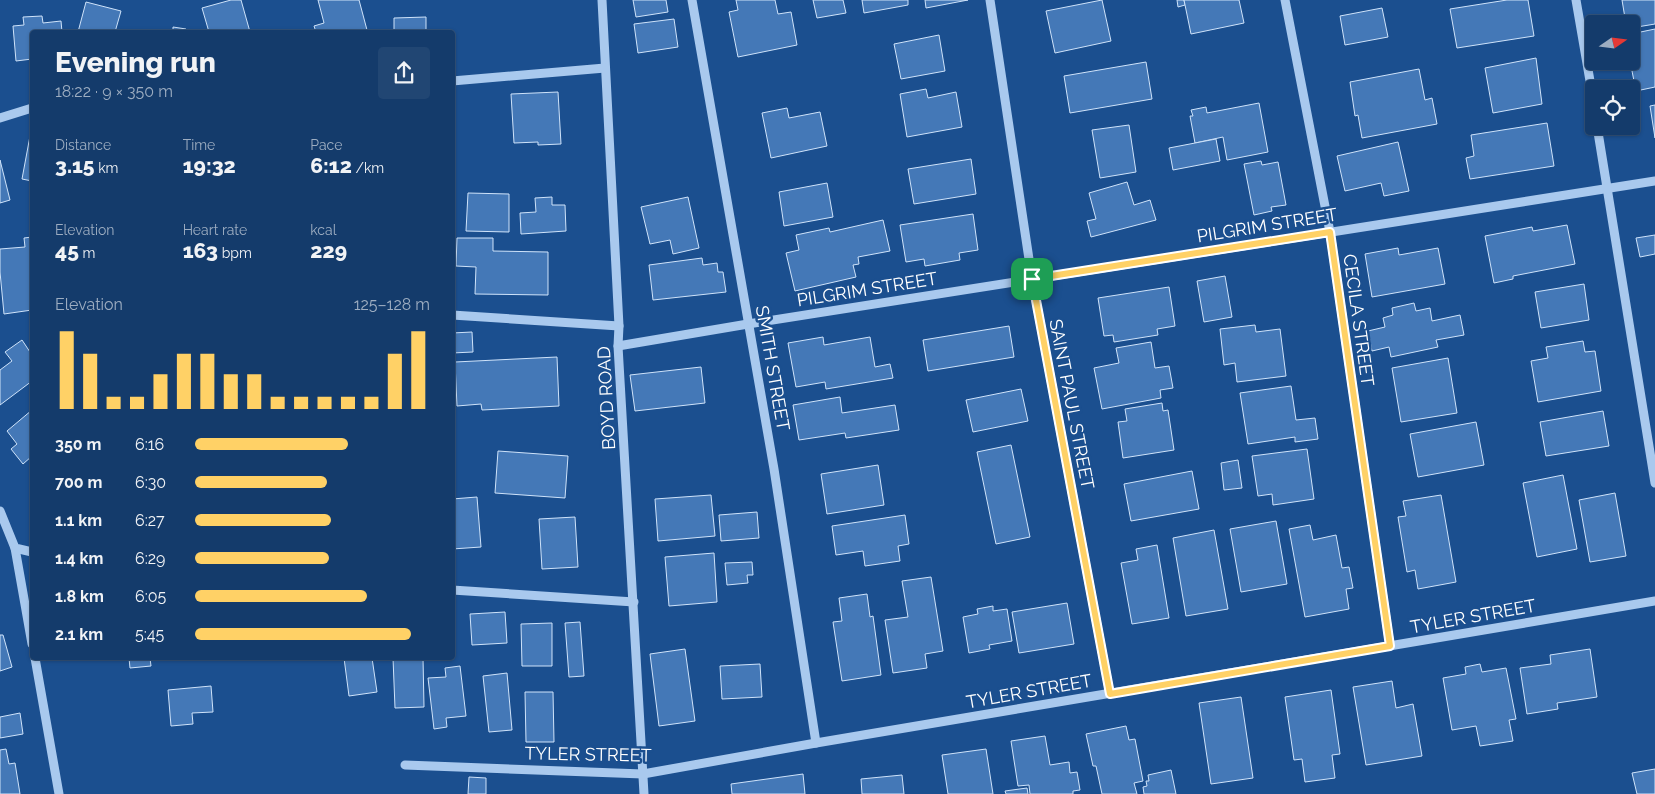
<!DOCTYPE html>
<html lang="en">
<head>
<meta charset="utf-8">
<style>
  :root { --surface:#143b6b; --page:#214673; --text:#f1f3f6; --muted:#9dadc1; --line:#33557e; --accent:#ffd166 }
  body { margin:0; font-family:Raleway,sans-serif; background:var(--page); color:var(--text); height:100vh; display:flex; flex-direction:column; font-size:19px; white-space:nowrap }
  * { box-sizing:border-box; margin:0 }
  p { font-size:16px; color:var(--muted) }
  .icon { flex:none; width:28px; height:28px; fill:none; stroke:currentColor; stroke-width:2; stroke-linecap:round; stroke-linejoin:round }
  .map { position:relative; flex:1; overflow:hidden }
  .panel { position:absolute; left:30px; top:30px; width:425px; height:630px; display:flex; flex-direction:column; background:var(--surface); border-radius:5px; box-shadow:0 1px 4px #0004,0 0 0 1px var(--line) }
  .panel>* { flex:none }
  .needle { width:32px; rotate:76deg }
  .fabs { position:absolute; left:1585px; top:15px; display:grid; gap:10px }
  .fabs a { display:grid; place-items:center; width:55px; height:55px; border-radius:5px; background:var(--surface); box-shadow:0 1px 4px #0004,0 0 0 1px var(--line); font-size:25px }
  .pin { position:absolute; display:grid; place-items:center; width:42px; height:42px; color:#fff; margin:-21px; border-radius:10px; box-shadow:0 2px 8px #0006 }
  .round { display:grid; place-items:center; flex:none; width:52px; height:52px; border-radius:5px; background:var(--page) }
  .head { display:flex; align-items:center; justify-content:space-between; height:85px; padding:0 25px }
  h1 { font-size:28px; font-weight:800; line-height:38px }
  .metrics { display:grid; grid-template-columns:repeat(3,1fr); gap:8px; height:85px; padding:5px 25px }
  .metrics div { display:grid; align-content:center }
  .metrics b { font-size:21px; font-weight:800 }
  .metrics small { font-size:14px; font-weight:400 }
  .metrics p { font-size:14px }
  .chart { height:140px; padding:10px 25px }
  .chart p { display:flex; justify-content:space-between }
  .chart svg { width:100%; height:90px; margin-top:5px; stroke:var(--accent); stroke-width:6 }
  ul { padding:0 25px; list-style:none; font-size:16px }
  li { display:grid; grid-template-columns:80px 60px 1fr; align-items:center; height:38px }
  li i { height:12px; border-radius:6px; background:var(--accent) }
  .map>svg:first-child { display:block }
</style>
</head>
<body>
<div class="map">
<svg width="1655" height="794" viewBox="0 0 1655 794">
  <rect width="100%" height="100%" fill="#1b4f8f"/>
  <g fill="#4478b7" stroke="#cfe3fa">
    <polygon points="231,0 241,0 250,32 209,32 202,8"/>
    <polygon points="318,0 359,0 367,30 361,32 316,32 314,26 324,23"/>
    <polygon points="633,0 666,0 668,12 636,17"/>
    <polygon points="736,0 775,0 778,14 791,12 797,45 738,57 729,12 738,10"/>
    <polygon points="813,0 843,0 846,13 817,18"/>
    <polygon points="862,0 908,0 908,5 864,13"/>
    <polygon points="925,0 968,0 926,8"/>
    <polygon points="1102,0 1111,41 1055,53 1046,11"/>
    <polygon points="1177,0 1184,0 1185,5 1178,7"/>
    <polygon points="1184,0 1239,0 1244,23 1191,34"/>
    <polygon points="1507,0 1528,0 1534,36 1457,48 1450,9"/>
    <polygon points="1622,0 1655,0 1655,24 1631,28 1631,24 1626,24"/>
    <polygon points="86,2 121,11 115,32 78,32"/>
    <polygon points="1382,8 1388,37 1345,45 1340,16"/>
    <polygon points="42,16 43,23 61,21 62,32 32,32 32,59 16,61 13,26 24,25 23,17"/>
    <polygon points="426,17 426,32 384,32 394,32 394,18"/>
    <polygon points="674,19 678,47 638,53 634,24"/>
    <polygon points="173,27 186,29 185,32 173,32"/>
    <polygon points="1655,29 1655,87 1636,91 1630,61 1631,34"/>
    <polygon points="939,35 945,71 901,79 894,44"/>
    <polygon points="1536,58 1542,104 1493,113 1485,68"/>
    <polygon points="1146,62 1152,99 1070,113 1064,76"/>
    <polygon points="1419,69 1425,100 1432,98 1437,124 1362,138 1358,115 1355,116 1350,82"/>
    <polygon points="926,89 928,98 956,92 962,127 907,137 900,94"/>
    <polygon points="558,92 561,144 538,145 538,142 514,143 511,94"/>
    <polygon points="1259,103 1268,152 1227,160 1223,137 1195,143 1190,116 1193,116 1191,110 1206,107 1207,113"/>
    <polygon points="1655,105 1655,138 1650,106"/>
    <polygon points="787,108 789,118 820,112 827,146 771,158 762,113"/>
    <polygon points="1547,123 1554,166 1470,179 1466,158 1474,156 1471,135"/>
    <polygon points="1129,125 1136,172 1100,178 1092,130"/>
    <polygon points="30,136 32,137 32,181 22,179"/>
    <polygon points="1216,139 1220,161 1173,170 1169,148"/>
    <polygon points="1398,142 1409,191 1384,196 1381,183 1345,191 1337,156"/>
    <polygon points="971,159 976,194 914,204 908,169"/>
    <polygon points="0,160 10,200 0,203"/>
    <polygon points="1261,161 1262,165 1278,162 1286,205 1271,207 1272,211 1254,215 1244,164"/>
    <polygon points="1127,182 1134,205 1150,200 1156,220 1091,237 1087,221 1096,219 1089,193"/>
    <polygon points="827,183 833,217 784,226 779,192"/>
    <polygon points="468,193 509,194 509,232 466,231"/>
    <polygon points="552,197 552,205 565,205 566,231 521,234 520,213 536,212 535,198"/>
    <polygon points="688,197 699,248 673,254 670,240 650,244 641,207"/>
    <polygon points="973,214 978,250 959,253 960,260 925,266 924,259 906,262 900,225"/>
    <polygon points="883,220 890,251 858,257 859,264 853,265 856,277 795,291 786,253 799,250 796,235 829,228 830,232"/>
    <polygon points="1567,225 1575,264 1513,276 1513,279 1494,283 1485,236 1532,227 1533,231"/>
    <polygon points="1655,235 1655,254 1640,257 1636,238"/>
    <polygon points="32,237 32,310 4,314 0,272 0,249 25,247 24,238"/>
    <polygon points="457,238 493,238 493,251 548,252 548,295 475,294 476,267 456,266"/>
    <polygon points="1398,248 1399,255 1438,248 1445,284 1372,297 1365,254"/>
    <polygon points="702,258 703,265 717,263 718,272 723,272 726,292 653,300 649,265"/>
    <polygon points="1225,276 1232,317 1204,322 1197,281"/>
    <polygon points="1584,284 1589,320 1541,328 1535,292"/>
    <polygon points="1169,287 1175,326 1157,329 1158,335 1114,342 1113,335 1104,336 1098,298"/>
    <polygon points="1414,303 1416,311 1430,308 1432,321 1460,315 1464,335 1436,340 1438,347 1391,357 1389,347 1372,351 1368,331 1385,327 1383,318 1393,315 1392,308"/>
    <polygon points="1255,325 1256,332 1280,329 1286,376 1237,382 1235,363 1224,365 1220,329"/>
    <polygon points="1009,326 1014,357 928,371 923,340"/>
    <polygon points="472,332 473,352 452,353 452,333"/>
    <polygon points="823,337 824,345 870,337 875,367 890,364 893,378 826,389 825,382 796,387 788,343"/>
    <polygon points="22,340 32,355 32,381 0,405 0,370 12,361 5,352"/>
    <polygon points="1583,341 1585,352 1595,351 1601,391 1538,402 1531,361 1548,358 1546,347"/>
    <polygon points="1151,342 1155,368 1169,366 1173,388 1160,390 1161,398 1102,409 1094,368 1119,363 1116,348"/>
    <polygon points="557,357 559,406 482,410 481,404 457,406 455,362"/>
    <polygon points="1448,358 1457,413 1401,422 1392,368"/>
    <polygon points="701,367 705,403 635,411 630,375"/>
    <polygon points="1291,386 1296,420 1315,418 1318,439 1295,442 1295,437 1248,444 1240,393"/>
    <polygon points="1021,389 1028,421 973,432 966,400"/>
    <polygon points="840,397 842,413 895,405 899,430 846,438 845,433 799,440 793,405"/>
    <polygon points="1162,403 1163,411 1168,410 1174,450 1123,458 1118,422 1127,421 1125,409"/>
    <polygon points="32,410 32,456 23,464 11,449 17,444 7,431"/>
    <polygon points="1603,411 1609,446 1546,456 1540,422"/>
    <polygon points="1476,422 1484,465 1418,477 1410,434"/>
    <polygon points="1011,445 1030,537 996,544 977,452"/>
    <polygon points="1307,449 1314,499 1273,505 1272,494 1258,496 1252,456"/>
    <polygon points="498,451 568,456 565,498 495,493"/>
    <polygon points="1238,460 1242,488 1224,490 1221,463"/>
    <polygon points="878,465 884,505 827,514 821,474"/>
    <polygon points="1192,471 1199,509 1131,521 1124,484"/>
    <polygon points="1563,475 1577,549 1537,557 1523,483"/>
    <polygon points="1615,493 1626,556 1590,562 1579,500"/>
    <polygon points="711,495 715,536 658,541 655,499"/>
    <polygon points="1441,495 1456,582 1418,589 1415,570 1407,572 1398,517 1406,516 1403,501"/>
    <polygon points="477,497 481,547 452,549 452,499"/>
    <polygon points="757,512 759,538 721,541 719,515"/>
    <polygon points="905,515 909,544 898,546 900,561 865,566 863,551 836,555 832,526"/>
    <polygon points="575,517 578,567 542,569 539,519"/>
    <polygon points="1276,521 1287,584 1241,592 1230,529"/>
    <polygon points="1310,525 1313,540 1336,535 1342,568 1349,567 1353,588 1346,589 1349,609 1305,617 1289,529"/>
    <polygon points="1214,530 1228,609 1186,616 1173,538"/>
    <polygon points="1157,545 1169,618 1132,624 1121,563 1138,560 1136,549"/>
    <polygon points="714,553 717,602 669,606 665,557"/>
    <polygon points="752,562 753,575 747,575 748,583 727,585 725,563"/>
    <polygon points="931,577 943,651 925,654 927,668 893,673 885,620 908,617 902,581"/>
    <polygon points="867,594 870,617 873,616 881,675 842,681 833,622 842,621 839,598"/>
    <polygon points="1067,603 1074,644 1019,653 1012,612"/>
    <polygon points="993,606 993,611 1007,609 1012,641 989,645 990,649 969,653 963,617 978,614 977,609"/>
    <polygon points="505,612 507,643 472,645 470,614"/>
    <polygon points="580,622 584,676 569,677 565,623"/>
    <polygon points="552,623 552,666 522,666 521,624"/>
    <polygon points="0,635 3,635 12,667 0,671"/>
    <polygon points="685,649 695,721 659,726 650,654"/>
    <polygon points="1590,649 1597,697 1557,703 1558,709 1527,714 1520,668 1551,664 1550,655"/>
    <polygon points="129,658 150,658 151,666 130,668"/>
    <polygon points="344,658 372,658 377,692 349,696"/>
    <polygon points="393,658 423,658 424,707 395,708"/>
    <polygon points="760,664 762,697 722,699 720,666"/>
    <polygon points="1480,664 1482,672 1506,668 1516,719 1509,720 1513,741 1480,746 1476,726 1452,730 1443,678 1466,674 1465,667"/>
    <polygon points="460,666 466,716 446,718 447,727 434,729 428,678 446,677 445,668"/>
    <polygon points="507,673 512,730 489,732 483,676"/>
    <polygon points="1392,681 1396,708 1413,704 1422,756 1366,765 1353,687"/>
    <polygon points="211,686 213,712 192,713 193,724 171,726 168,690"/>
    <polygon points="1331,690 1340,754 1332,755 1335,778 1305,782 1302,759 1294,760 1285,697"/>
    <polygon points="525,692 553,692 554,742 526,742"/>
    <polygon points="1241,697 1253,778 1211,784 1199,703"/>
    <polygon points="20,713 23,734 0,738 0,717"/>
    <polygon points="1126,726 1129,740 1135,739 1143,781 1134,783 1137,794 1102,794 1096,766 1093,766 1086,734"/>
    <polygon points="1045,736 1050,765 1069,762 1070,773 1077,772 1080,790 1073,791 1073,794 1030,794 1029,785 1018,786 1011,741"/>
    <polygon points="6,749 9,764 15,763 20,794 0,794 0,750"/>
    <polygon points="986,749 993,794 948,794 942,755"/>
    <polygon points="1655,769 1655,794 1637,794 1632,773"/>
    <polygon points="1171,770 1176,794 1144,794 1143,787 1147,786 1146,781 1149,781 1148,775"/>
    <polygon points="803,774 805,794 732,794 731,784"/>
    <polygon points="902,775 904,794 862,794 861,779"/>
    <polygon points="469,777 486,778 486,794 468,794"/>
    <polygon points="1027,788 1028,794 1006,794 1005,791"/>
  </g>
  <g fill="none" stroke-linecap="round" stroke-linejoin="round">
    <g stroke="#a9c9ee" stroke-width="9">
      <polyline points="602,0 619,326 618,346 644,794"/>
      <polyline points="692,0 774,469 816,743"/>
      <polyline points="990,0 1032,279 1110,694"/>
      <polyline points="1285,0 1330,232 1390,646"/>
      <polyline points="1576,0 1594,104"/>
      <polyline points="452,81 605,68"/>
      <polyline points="0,118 32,108"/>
      <polyline points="1597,126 1655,483"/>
      <polyline points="452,315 619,326"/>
      <polyline points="618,346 748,324 1655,181"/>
      <polyline points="0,511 15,548 32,552"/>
      <polyline points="15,548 32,644"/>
      <polyline points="452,590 634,602"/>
      <polyline points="35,658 59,794"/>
      <polyline points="405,765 643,774 816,743 1655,601"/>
    </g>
  </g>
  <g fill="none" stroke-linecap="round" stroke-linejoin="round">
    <g stroke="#fff" stroke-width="10">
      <polygon id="route" points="1330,232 1390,646 1110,694 1032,279"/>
    </g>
    <use href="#route" stroke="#ffd166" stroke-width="6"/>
  </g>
  <g text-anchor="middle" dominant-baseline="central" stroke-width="5" stroke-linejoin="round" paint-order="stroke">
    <g font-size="18" fill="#fff" stroke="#1b4f8f">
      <text transform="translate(1267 225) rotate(-9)">PILGRIM STREET</text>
      <text transform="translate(867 289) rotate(-9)">PILGRIM STREET</text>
      <text transform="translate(1359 320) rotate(82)">CECILA STREET</text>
      <text transform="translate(773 368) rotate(80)">SMITH STREET</text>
      <text transform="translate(606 398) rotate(-93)">BOYD ROAD</text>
      <text transform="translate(1072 404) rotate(79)">SAINT PAUL STREET</text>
      <text transform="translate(1473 616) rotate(-10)">TYLER STREET</text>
      <text transform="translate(1029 691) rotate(-10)">TYLER STREET</text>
      <text transform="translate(588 754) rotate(1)">TYLER STREET</text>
    </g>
  </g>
</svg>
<div class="fabs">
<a><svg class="needle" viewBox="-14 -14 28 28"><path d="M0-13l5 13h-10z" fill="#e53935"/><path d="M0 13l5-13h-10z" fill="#9dadc1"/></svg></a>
<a><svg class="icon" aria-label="locate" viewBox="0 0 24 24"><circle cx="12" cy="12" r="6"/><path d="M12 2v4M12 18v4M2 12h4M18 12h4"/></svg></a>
</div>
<div class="pin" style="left:1032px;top:279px;background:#1e9e55"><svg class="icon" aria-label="arrive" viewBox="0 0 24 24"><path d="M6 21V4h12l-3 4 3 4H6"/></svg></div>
<section class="panel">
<div class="head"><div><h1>Evening run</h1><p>18:22 · 9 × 350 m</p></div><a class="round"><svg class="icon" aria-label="share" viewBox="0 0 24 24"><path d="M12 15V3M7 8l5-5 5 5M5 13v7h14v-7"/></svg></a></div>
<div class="metrics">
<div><p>Distance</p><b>3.15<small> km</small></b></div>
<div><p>Time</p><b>19:32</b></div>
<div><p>Pace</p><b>6:12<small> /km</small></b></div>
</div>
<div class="metrics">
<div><p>Elevation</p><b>45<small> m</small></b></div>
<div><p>Heart rate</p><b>163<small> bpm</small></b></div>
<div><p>kcal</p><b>229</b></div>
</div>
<div class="chart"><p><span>Elevation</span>125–128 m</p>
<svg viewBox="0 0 160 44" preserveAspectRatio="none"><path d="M5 44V6M15 44V17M25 44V38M35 44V38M45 44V27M55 44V17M65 44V17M75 44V27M85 44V27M95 44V38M105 44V38M115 44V38M125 44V38M135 44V38M145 44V17M155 44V6"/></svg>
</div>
<ul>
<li><b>350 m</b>6:16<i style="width:65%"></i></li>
<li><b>700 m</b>6:30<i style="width:56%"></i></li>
<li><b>1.1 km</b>6:27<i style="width:58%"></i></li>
<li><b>1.4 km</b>6:29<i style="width:57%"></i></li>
<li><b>1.8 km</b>6:05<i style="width:73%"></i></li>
<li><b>2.1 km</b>5:45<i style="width:92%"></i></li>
</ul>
</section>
</div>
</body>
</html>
